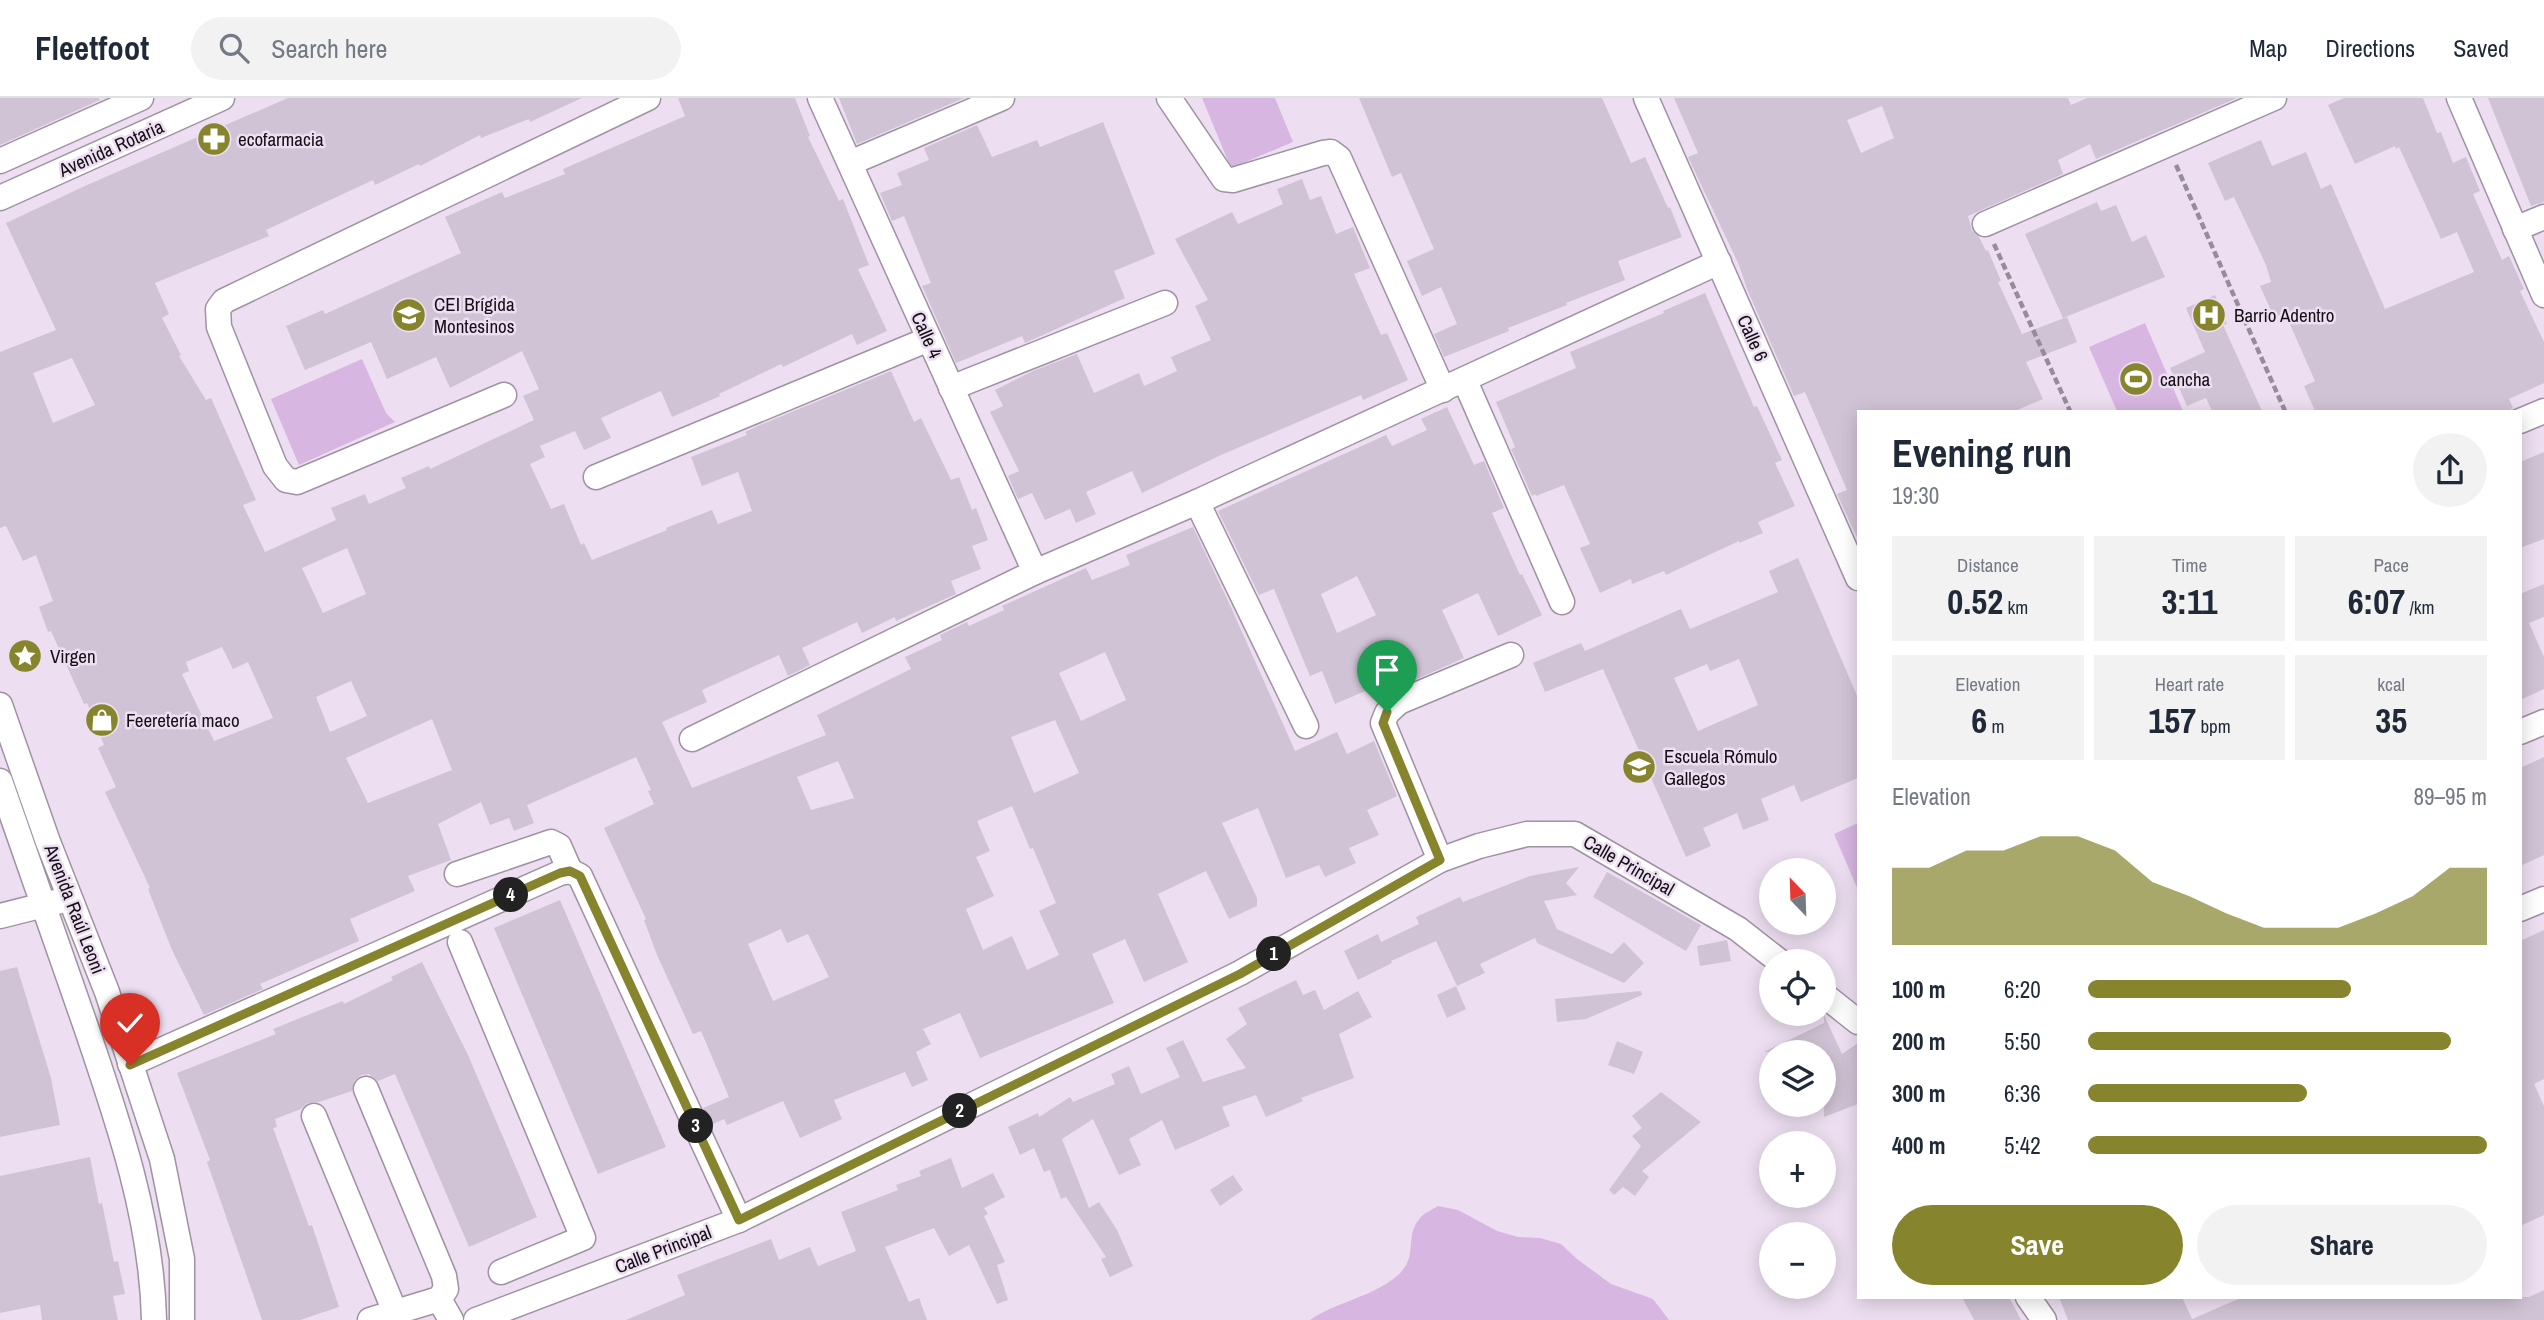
<!DOCTYPE html>
<html lang="en">
<head>
<meta charset="utf-8">
<style>
  :root { --surface:#fff; --page:#f2f2f3; --text:#1f2937; --muted:#747a83; --line:#e0e1e3; --accent:#86842d }
  body { margin:0; font-family:"Archivo Narrow",sans-serif; background:var(--page); color:var(--text); height:100vh; display:flex; flex-direction:column; font-size:26px; white-space:nowrap }
  * { box-sizing:border-box; margin:0 }
  p { font-size:23px; color:var(--muted) }
  .icon { flex:none; width:38px; height:38px; fill:none; stroke:currentColor; stroke-width:2; stroke-linecap:round; stroke-linejoin:round }
  .map { position:relative; flex:1; overflow:hidden }
  .sheet { position:absolute; left:1857px; top:312px; width:665px; height:889px; display:flex; flex-direction:column; background:var(--surface); border-radius:0px; box-shadow:0 4px 18px #0003 }
  .sheet>* { flex:none }
  .needle { width:46px; rotate:337deg }
  .buttons { position:absolute; left:1759px; top:760px; display:grid; gap:14px }
  .buttons a { display:grid; place-items:center; width:77px; height:77px; border-radius:50%; background:var(--surface); box-shadow:0 4px 18px #0003; font-size:35px }
  .pin { position:absolute; display:grid; place-items:center; width:60px; height:60px; color:#fff; margin:-72px -30px; border-radius:50% 50% 50% 0; rotate:-45deg; box-shadow:0 0 7px #0007 }
  .pin .icon { rotate:45deg }
  .km { position:absolute; width:35px; height:35px; margin:-18px; border-radius:50%; background:#222; color:#fff; font-size:19px; line-height:35px; text-align:center }
  .round { display:grid; place-items:center; flex:none; width:74px; height:74px; border-radius:37px; background:var(--page) }
  .headline { display:flex; align-items:center; justify-content:space-between; height:119px; padding:0 35px }
  h1 { font-size:38px; font-weight:700; line-height:52px }
  .stats { display:grid; grid-template-columns:repeat(3,1fr); gap:10px; height:119px; padding:7px 35px }
  .stats div { display:grid; align-content:center; border-radius:0px; background:var(--page); text-align:center }
  .stats b { font-size:35px; font-weight:700 }
  .stats small { font-size:19px; font-weight:400 }
  .stats p { font-size:19px }
  .chart { height:196px; padding:14px 35px }
  .chart p { display:flex; justify-content:space-between }
  .chart svg { width:100%; height:126px; margin-top:7px; fill:var(--accent); opacity:.7 }
  .action { display:flex; gap:14px; margin-top:auto; padding:14px 35px }
  .action a { flex:1; height:80px; border-radius:42px; background:var(--accent); color:#fff; font-size:28px; font-weight:700; line-height:80px; text-align:center }
  .action a+a { background:var(--page); color:var(--text) }
  ul { padding:0 35px; list-style:none; font-size:23px }
  li { display:grid; grid-template-columns:112px 84px 1fr; align-items:center; height:52px }
  li i { height:18px; border-radius:9px; background:var(--accent) }
  header { display:flex; align-items:center; gap:42px; box-sizing:border-box; height:98px; padding:0 35px; background:var(--surface); border-bottom:2px solid var(--line) }
  header strong { font-size:33px }
  nav { display:flex; gap:38px; margin-inline-start:auto; font-size:24px }
  .search { width:490px; height:63px; background:var(--page); display:flex; align-items:center; gap:18px; box-sizing:border-box; padding:0 24px; border-radius:38px; color:var(--muted); font-size:26px }
  .map>svg:first-child { display:block }
</style>
</head>
<body>
<header>
<strong>Fleetfoot</strong>
<div class="search"><svg class="icon" aria-label="search" viewBox="0 0 24 24"><circle cx="10" cy="10" r="6"/><path d="M15 15l6 6"/></svg>Search here</div>
<nav><a>Map</a><a>Directions</a><a>Saved</a></nav>
</header>
<div class="map">
<svg width="2544" height="1222" viewBox="0 0 2544 1222">
  <rect width="100%" height="100%" fill="#eddff1"/>
  <g fill="#d7b6e1">
    <polygon points="1202,0 1275,0 1293,44 1231,70"/>
    <polygon points="2145,225 2183,313 2117,313 2089,249"/>
    <polygon points="362,261 386,315 395,324 299,367 271,301"/>
    <polygon points="1858,725 1858,792 1834,736"/>
    <path d="M1438 1108 1458 1112 1497 1133 1518 1139 1540 1140 1561 1146 1577 1161 1611 1186 1653 1201 1669 1222H1310C1336 1204 1372 1199 1397 1178 1420 1158 1403 1140 1420 1120 1424 1115 1432 1112 1438 1108Z"/>
  </g>
  <g fill="#d0c3d5" fill-rule="evenodd">
    <polygon points="0,0 99,0 100,2 0,47"/>
    <path d="M288 0H582L530 24 529 21 481 40 480 37 420 68 419 66 375 87 373 82 266 132 269 138 155 185 169 216 162 220 181 257 179 258 206 302 211 300 256 402 243 407 265 454 336 422 331 410 365 396 369 406 406 390 401 380 429 368 430 371 534 322 523 298 539 291 522 253 450 290 436 259 387 281 371 244 305 272 286 228 323 212 325 216 461 155 445 119 502 94 505 100 565 76 563 71 685 18 678 0H795L810 38 808 39 839 103 843 101 869 167 858 171 887 233 857 247 852 236 783 269 781 266 719 296 720 298 672 319 661 293 601 320 611 340 584 352 575 333 540 348 545 359 530 366 551 411 564 406 581 447 584 445 592 462 667 432 666 430 712 412 718 426 752 413 738 374 702 388 691 359 747 337 745 334 760 327 891 273 914 324 921 320 951 382 959 379 972 412 976 410 988 442 972 448 981 471 951 483 956 496 896 523 895 519 862 535 857 524 802 550 810 567 788 578 779 557 702 592 707 604 662 624 692 690 826 637 817 617 911 571 905 559 942 542 940 537 967 524 969 528 1004 512 1002 508 1086 470 1092 482 1130 467 1126 457 1193 429 1230 507 1295 653 1337 634 1347 656 1374 643 1397 698 1367 712 1379 737 1349 750 1356 765 1325 779 1319 767 1286 780 1258 710 1222 725 1257 800V808L1229 821 1206 773 1158 796 1188 864 1144 884 1125 841 1092 856 1114 905 980 960 960 915 923 931 931 946 916 954 928 982 912 989 905 974 834 1002 842 1021 800 1040 783 1003 727 1027 724 1021 711 1027 703 1010 729 999 701 933 693 936 657 857 644 822 646 821 604 730 654 706 648 693 651 692 636 659 527 707 534 725 514 733 509 720 490 727 481 704 438 726 451 762 408 778 415 793 350 821 359 843 260 886 263 891 204 917 172 852 148 791 150 790 105 694 116 689 98 650 104 647 87 605 84 606 51 533 48 534 39 509 53 503 36 457 23 463 6 428 0 430V254L56 232 6 125 87 87ZM72 260 95 307 53 325 33 275ZM347 450 366 496 323 515 302 470ZM222 549 233 571 248 564 273 620 214 643 182 576 189 573 186 564ZM1105 554 1126 602 1081 623 1059 575ZM351 583 367 618 330 634 316 599ZM432 621 452 672 368 705 346 660ZM1055 622 1079 675 1034 695 1011 639ZM838 663 854 700 811 712 797 679ZM1012 708 1030 751 1033 750 1056 805 1039 813 1059 857 1027 872 1012 838 983 852 966 811 994 798 976 759 990 753 977 723ZM781 831 787 845 808 836 829 879 773 903 748 846Z"/>
    <polygon points="839,0 964,0 857,46"/>
    <polygon points="1359,0 1602,0 1631,65 1645,59 1668,110 1670,109 1682,139 1618,163 1625,182 1566,205 1567,207 1508,230 1509,233 1444,259 1434,236 1457,226 1441,189 1422,198 1407,163 1434,151 1401,75 1392,79"/>
    <path d="M1674 0H2068L2071 7 2087 0H2237L2096 61 2090 46 2058 62 2063 76 1968 118 1972 133 1979 139 1986 153 1988 152 2001 183 1998 184 2022 236 2067 219 2077 244 2026 264 2043 301 2015 313H1858V442L1837 396 1847 392 1805 294 1794 298 1747 191 1739 167 1688 59 1698 55ZM1882 8 1894 40 1861 55 1847 22Z"/>
    <polygon points="2344,0 2423,0 2437,35 2441,34 2453,65 2466,59 2480,93 2473,96 2502,162 2509,158 2524,191 2520,193 2544,244 2544,285 2509,301 2513,310 2509,313 2315,313 2304,288 2315,283 2285,215 2274,219 2260,188 2271,184 2266,167 2234,99 2225,103 2208,65 2261,42 2272,68 2306,54 2321,91 2331,86 2385,211 2474,174 2457,134 2441,141 2399,49 2396,51 2395,48 2355,66 2328,7"/>
    <polygon points="2488,0 2544,0 2544,104 2531,108"/>
    <polygon points="1103,24 1155,156 1114,173 1125,200 1025,245 1022,238 956,265 922,188 931,185 904,118 892,123 880,95 902,87 897,75 929,62 924,50 977,27 992,59 1037,42 1040,49"/>
    <polygon points="1302,81 1310,102 1321,98 1336,136 1353,129 1370,170 1354,176 1381,237 1387,235 1408,282 1363,302 1361,297 1221,357 1142,395 1132,373 1086,394 1096,416 1076,425 1070,411 1045,422 1032,395 1018,401 1008,378 1019,373 990,314 1003,308 995,292 1033,273 1077,256 1094,295 1139,275 1144,288 1177,273 1171,259 1211,242 1195,208 1208,202 1175,141 1232,114 1238,126 1283,106 1277,91"/>
    <polygon points="2097,104 2101,113 2116,107 2132,144 2146,137 2165,179 2063,220 2025,136"/>
    <polygon points="1705,195 1754,309 1757,308 1782,362 1775,365 1795,408 1758,424 1763,435 1739,445 1739,443 1666,477 1664,473 1632,486 1631,481 1600,495 1580,450 1590,446 1564,387 1536,398 1535,396 1532,398 1511,351 1515,349 1496,304 1576,270 1570,254 1664,215 1663,213"/>
    <polygon points="2215,197 2227,226 2223,227 2262,313 2212,313 2206,300 2187,308 2170,270 2205,254 2186,210"/>
    <path d="M1447 309 1474 367 1484 363 1504 410 1492 415 1520 477 1522 476 1542 517 1498 538 1478 495 1442 512 1464 560 1388 594 1384 585 1335 606 1322 573 1310 578 1274 491 1259 497 1218 413 1386 337 1392 348 1427 332 1421 321ZM1357 478 1376 517 1337 535 1321 496Z"/>
    <polygon points="2544,354 2544,441 2520,450 2520,364"/>
    <path d="M1798 460 1858 600V680L1801 704 1794 687 1761 701 1769 722 1743 732 1737 715 1703 730 1711 748 1686 759 1603 571 1545 594 1533 565 1581 545 1585 553 1681 511 1690 531 1778 494 1769 473ZM1739 561 1758 607 1698 633 1674 580 1707 566 1710 573Z"/>
    <polygon points="2544,486 2544,519 2529,525 2544,559 2544,591 2520,602 2520,496"/>
    <polygon points="2544,659 2544,757 2520,768 2520,670"/>
    <polygon points="1579,769 1566,785 1577,797 1544,803 1557,831 1612,856 1624,844 1644,865 1624,885 1537,845 1535,840 1480,866 1485,875 1457,888 1436,843 1391,863 1392,865 1358,882 1344,853 1378,836 1381,844 1419,826 1416,819 1460,799 1463,804 1530,778"/>
    <polygon points="1607,774 1701,827 1686,853 1593,799"/>
    <polygon points="560,802 666,1049 598,1076 494,830"/>
    <polygon points="2544,832 2544,981 2534,986 2544,1008 2544,1117 2520,1128 2520,843"/>
    <polygon points="1727,842 1731,863 1700,868 1697,848"/>
    <polygon points="422,864 468,957 537,1119 469,1149 395,976 378,983 369,976 361,977 354,983 352,993 319,1004 308,1005 301,1011 275,1021 277,1029 273,1030 309,1128 312,1127 339,1209 300,1222 262,1222 207,1064 210,1062 177,975 276,936 273,931 310,916 343,903 344,906 393,882 391,879"/>
    <polygon points="17,869 51,980 60,1027 0,1039 0,873"/>
    <polygon points="1296,882 1303,897 1315,892 1324,912 1358,893 1372,919 1339,936 1354,980 1301,1000 1303,1003 1266,1019 1256,997 1222,1009 1230,1028 1175,1052 1162,1022 1129,1041 1141,1067 1119,1077 1093,1021 1062,1041 1089,1110 1099,1104 1117,1132 1133,1168 1110,1179 1101,1161 1106,1159 1066,1099 1061,1101 1050,1072 1044,1074 1034,1050 1020,1057 1008,1029 1038,1015 1039,1019 1070,999 1073,1004 1115,986 1111,976 1129,968 1141,996 1180,979 1166,950 1183,942 1203,984 1246,970 1226,941 1247,926 1238,910"/>
    <polygon points="1456,888 1466,911 1447,920 1437,897"/>
    <polygon points="1641,893 1642,897 1586,921 1557,924 1555,901"/>
    <polygon points="1824,917 1842,956 1858,945 1858,1006 1824,1019 1824,954 1764,954 1824,925"/>
    <polygon points="1617,943 1643,954 1634,976 1608,967"/>
    <polygon points="1661,994 1701,1024 1642,1073 1649,1079 1635,1098 1623,1089 1614,1097 1609,1092 1641,1048 1632,1038 1642,1030 1632,1018"/>
    <polygon points="90,1059 99,1106 102,1105 114,1164 118,1163 125,1196 113,1198 118,1222 42,1222 40,1207 0,1215 0,1078"/>
    <polygon points="951,1060 962,1090 993,1075 1005,1099 984,1110 988,1116 984,1118 1005,1164 997,1167 1008,1202 997,1206 969,1147 949,1158 934,1130 885,1149 909,1204 919,1200 927,1222 626,1222 685,1197 677,1177 771,1141 779,1162 810,1149 818,1168 856,1153 841,1114 898,1092 896,1087 921,1078 919,1073"/>
    <polygon points="1233,1077 1243,1092 1220,1108 1210,1092"/>
    <polygon points="2544,1192 2544,1222 2068,1222 2059,1199 2182,1199 2192,1221 2243,1199 2529,1199"/>
    <polygon points="1962,1199 2009,1199 2021,1222 1974,1222"/>
  </g>
  <g fill="none" stroke-linecap="round" stroke-linejoin="round">
    <g stroke="#9f92a3" stroke-width="27">
      <g id="minor">
        <polyline points="820,0 1035,474"/>
        <polyline points="1169,0 1224,81 1233,82 1323,55 1331,54 1339,60 1443,292"/>
        <polyline points="1646,0 1858,480"/>
        <polyline points="2459,0 2544,197"/>
        <polyline points="0,63 141,0"/>
        <polyline points="850,65 1002,0"/>
        <polyline points="0,100 222,0"/>
        <polyline points="1985,126 2274,0"/>
        <polyline points="2515,131 2544,119"/>
        <polyline points="1465,283 1562,504"/>
        <polyline points="951,290 1165,205"/>
        <polyline points="504,297 297,384 286,382 275,368 219,229 218,211 224,203 648,0"/>
        <polyline points="2520,323 2544,313"/>
        <polyline points="596,379 929,241"/>
        <polyline points="1197,404 1306,628"/>
        <polyline points="0,607 48,744 107,894 162,1061 182,1161 182,1222"/>
        <polyline points="2520,634 2544,624"/>
        <polyline points="692,641 1035,474 1197,404 1719,164"/>
        <path d="M0 683C29 765 58 847 86 929 118 1023 152 1121 154 1222"/>
        <polyline points="1440,762 1383,625 1387,615 1399,604 1511,557"/>
        <polyline points="457,776 551,744 559,748 570,773"/>
        <polyline points="2520,811 2544,801"/>
        <polyline points="0,818 60,803"/>
        <polyline points="460,844 583,1140 501,1174"/>
        <polyline points="1824,897 1858,924"/>
        <polyline points="130,966 560,775 570,773 580,778 739,1122"/>
        <polyline points="366,991 444,1178 446,1191 439,1201 370,1222"/>
        <polyline points="314,1018 395,1214"/>
        <polyline points="2028,1199 2044,1222"/>
        <polyline points="439,1201 451,1222"/>
        <polyline points="476,1222 739,1122 1240,875 1440,762 1479,748 1527,736 1575,736 1738,831 1779,863"/>
      </g>
    </g>
    <g stroke="#978d9a" stroke-width="4.5" stroke-dasharray="7 3.5" stroke-linecap="butt">
      <polyline points="2176,67 2285,313"/>
      <polyline points="1994,146 2070,313"/>
    </g>
    <use href="#minor" stroke="#fff" stroke-width="24"/>
  </g>
  <g fill="none" stroke-linecap="round" stroke-linejoin="round">
    <g stroke="#fff" stroke-width="14">
      <polyline id="route" points="130,967 560,775 570,773 580,778 739,1122 1240,876 1440,762 1383,625 1387,614"/>
    </g>
    <use href="#route" stroke="#86842d" stroke-width="9"/>
  </g>
  <defs>
    <g id="pharmacy-disc" transform="scale(1.75)"><circle r="9.5" fill="#86842d" stroke="#eddff1"/><path d="M-2-6h4v4h4v4h-4v4h-4v-4h-4v-4h4Z" fill="#fff"/></g>
    <g id="school-disc" transform="scale(1.75)"><circle r="9.5" fill="#86842d" stroke="#eddff1"/><path d="M0-5L7-2L0 1L-7-2ZM-4 1L0 2.5L4 1V4Q0 6-4 4Z" fill="#fff"/></g>
    <g id="hospital-disc" transform="scale(1.75)"><circle r="9.5" fill="#86842d" stroke="#eddff1"/><path d="M-5-5h3v3.5h4V-5h3V5h-3V1.5h-4V5h-3Z" fill="#fff"/></g>
    <g id="stadium-disc" transform="scale(1.75)"><circle r="9.5" fill="#86842d" stroke="#eddff1"/><path d="M0-5a6.5 5 0 1 0 0 10a6.5 5 0 1 0 0-10ZM-3.5-1.8h7v3.6h-7Z" fill="#fff"/></g>
    <g id="sight-disc" transform="scale(1.75)"><circle r="9.5" fill="#86842d" stroke="#eddff1"/><path d="M0-6L1.8-2.2L6-1.7L2.9 1.2L3.7 5.4L0 3.3L-3.7 5.4L-2.9 1.2L-6-1.7L-1.8-2.2Z" fill="#fff"/></g>
    <g id="shop-disc" transform="scale(1.75)"><circle r="9.5" fill="#86842d" stroke="#eddff1"/><path d="M-5-2.5h2.3a2.7 3.5 0 0 1 5.4 0H5L5.5 6h-11ZM-1.5-2.5h3a1.5 2.3 0 0 0-3 0Z" fill="#fff"/></g>
  </defs>
  <g fill-rule="evenodd">
    <use href="#pharmacy-disc" x="214" y="41"/>
    <use href="#school-disc" x="409" y="217"/>
    <use href="#hospital-disc" x="2209" y="217"/>
    <use href="#stadium-disc" x="2136" y="281"/>
    <use href="#sight-disc" x="25" y="558"/>
    <use href="#shop-disc" x="102" y="622"/>
    <use href="#school-disc" x="1639" y="669"/>
  </g>
  <g text-anchor="middle" dominant-baseline="central" stroke-width="5" stroke-linejoin="round" paint-order="stroke">
    <g font-size="19" fill="#130f15" stroke="#eddff1" text-anchor="start">
      <text x="238" y="41">ecofarmacia</text>
      <text x="434" y="206">CEI Brígida<tspan x="434" dy="22">Montesinos</tspan></text>
      <text x="2234" y="217">Barrio Adentro</text>
      <text x="2160" y="281">cancha</text>
      <text x="50" y="558">Virgen</text>
      <text x="126" y="622">Feeretería maco</text>
      <text x="1664" y="658">Escuela Rómulo<tspan x="1664" dy="22">Gallegos</tspan></text>
    </g>
    <g font-size="19" fill="#130f15" stroke="#eddff1">
      <text transform="translate(111 50) rotate(-24)">Avenida Rotaria</text>
      <text transform="translate(927 237) rotate(66)">Calle 4</text>
      <text transform="translate(1753 240) rotate(66)">Calle 6</text>
      <text transform="translate(1629 767) rotate(30)">Calle Principal</text>
      <text transform="translate(75 811) rotate(69)">Avenida Raúl Leoni</text>
      <text transform="translate(663 1151) rotate(-21)">Calle Principal</text>
    </g>
  </g>
</svg>
<div class="buttons">
<a><svg class="needle" viewBox="-14 -14 28 28"><path d="M0-13l5 13h-10z" fill="#e53935"/><path d="M0 13l5-13h-10z" fill="#747a83"/></svg></a>
<a><svg class="icon" aria-label="locate" viewBox="0 0 24 24"><circle cx="12" cy="12" r="6"/><path d="M12 2v4M12 18v4M2 12h4M18 12h4"/></svg></a>
<a><svg class="icon" aria-label="layers" viewBox="0 0 24 24"><path d="M12 4l9 5-9 5-9-5zM3 14l9 5 9-5"/></svg></a>
<a>+</a>
<a>−</a>
</div>
<div class="pin" style="left:1387px;top:614px;background:#1e9e55"><svg class="icon" aria-label="arrive" viewBox="0 0 24 24"><path d="M6 21V4h12l-3 4 3 4H6"/></svg></div>
<div class="pin" style="left:130px;top:967px;background:#d93025"><svg class="icon" aria-label="check" viewBox="0 0 24 24"><path d="M5 12l5 5 9-10"/></svg></div>
<b class="km" style="left:1274px;top:856px">1</b>
<b class="km" style="left:960px;top:1013px">2</b>
<b class="km" style="left:696px;top:1028px">3</b>
<b class="km" style="left:511px;top:797px">4</b>
<section class="sheet">
<div class="headline"><div><h1>Evening run</h1><p>19:30</p></div><a class="round"><svg class="icon" aria-label="share" viewBox="0 0 24 24"><path d="M12 15V3M7 8l5-5 5 5M5 13v7h14v-7"/></svg></a></div>
<div class="stats">
<div><p>Distance</p><b>0.52<small> km</small></b></div>
<div><p>Time</p><b>3:11</b></div>
<div><p>Pace</p><b>6:07<small> /km</small></b></div>
</div>
<div class="stats">
<div><p>Elevation</p><b>6<small> m</small></b></div>
<div><p>Heart rate</p><b>157<small> bpm</small></b></div>
<div><p>kcal</p><b>35</b></div>
</div>
<div class="chart"><p><span>Elevation</span>89–95 m</p>
<svg viewBox="0 0 160 44" preserveAspectRatio="none"><path d="M0 44V17L10 17L20 11L30 11L40 6L50 6L60 11L70 22L80 27L90 33L100 38L110 38L120 38L130 33L140 27L150 17L160 17V44z"/></svg>
</div>
<ul>
<li><b>100 m</b>6:20<i style="width:66%"></i></li>
<li><b>200 m</b>5:50<i style="width:91%"></i></li>
<li><b>300 m</b>6:36<i style="width:55%"></i></li>
<li><b>400 m</b>5:42<i style="width:100%"></i></li>
</ul>
<div class="action"><a>Save</a><a>Share</a></div>
</section>
</div>
</body>
</html>
